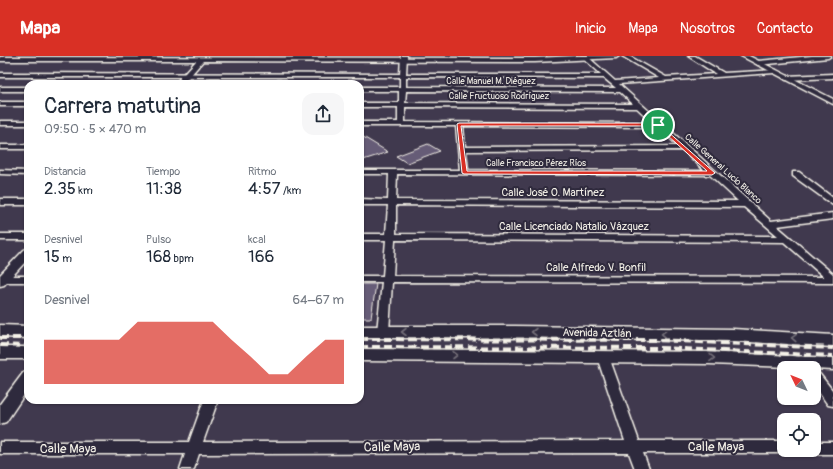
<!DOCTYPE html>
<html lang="es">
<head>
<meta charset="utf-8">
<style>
  :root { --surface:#fff; --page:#f6f6f7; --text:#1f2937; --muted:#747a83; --accent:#d93025 }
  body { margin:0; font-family:Pangolin,sans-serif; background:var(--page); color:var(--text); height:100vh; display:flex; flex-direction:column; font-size:15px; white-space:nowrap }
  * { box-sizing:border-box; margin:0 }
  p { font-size:13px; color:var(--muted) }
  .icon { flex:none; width:22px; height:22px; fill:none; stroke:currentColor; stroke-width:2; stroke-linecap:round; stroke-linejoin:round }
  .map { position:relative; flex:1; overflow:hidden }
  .sheet { position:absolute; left:24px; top:24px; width:340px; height:324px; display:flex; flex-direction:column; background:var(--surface); border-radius:12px; box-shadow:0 1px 3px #0004 }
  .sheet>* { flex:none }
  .needle { width:26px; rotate:313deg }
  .controls { position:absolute; left:777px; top:305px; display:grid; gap:8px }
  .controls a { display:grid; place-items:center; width:44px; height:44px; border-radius:8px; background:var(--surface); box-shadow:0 1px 3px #0004; font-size:20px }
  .pin { position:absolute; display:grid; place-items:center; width:34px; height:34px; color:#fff; margin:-17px; border:2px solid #fff; border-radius:50%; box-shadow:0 1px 4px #0007 }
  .round { display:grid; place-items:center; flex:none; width:42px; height:42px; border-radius:12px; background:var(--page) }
  .summary { display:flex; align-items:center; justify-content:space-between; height:68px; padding:0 20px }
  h1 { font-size:22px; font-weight:600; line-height:30px }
  .stats { display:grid; grid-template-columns:repeat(3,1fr); gap:6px; height:68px; padding:4px 20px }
  .stats div { display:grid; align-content:center }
  .stats b { font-size:17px; font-weight:600 }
  .stats small { font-size:11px; font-weight:400 }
  .stats p { font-size:11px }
  .chart { height:112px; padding:8px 20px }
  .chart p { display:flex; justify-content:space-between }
  .chart svg { width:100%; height:72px; margin-top:4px; fill:var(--accent); opacity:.7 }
  header { display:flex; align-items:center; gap:24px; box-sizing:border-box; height:56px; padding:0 20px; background:var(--accent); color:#fff }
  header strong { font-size:19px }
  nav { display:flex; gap:22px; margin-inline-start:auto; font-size:14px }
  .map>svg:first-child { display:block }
</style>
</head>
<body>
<header>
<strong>Mapa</strong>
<nav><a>Inicio</a><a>Mapa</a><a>Nosotros</a><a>Contacto</a></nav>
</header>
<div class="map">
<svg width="833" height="413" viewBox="0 0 833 413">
  <rect width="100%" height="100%" fill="#40394e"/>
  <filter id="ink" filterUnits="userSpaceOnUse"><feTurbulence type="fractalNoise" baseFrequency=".025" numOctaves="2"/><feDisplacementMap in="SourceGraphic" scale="8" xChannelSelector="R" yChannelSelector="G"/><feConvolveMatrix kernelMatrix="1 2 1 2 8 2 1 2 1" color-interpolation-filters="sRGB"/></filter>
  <g filter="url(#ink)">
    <g fill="#665b77" stroke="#f4f1e8">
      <polygon points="360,79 388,96 360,105"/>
      <polygon points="428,88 440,95 407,107 396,100"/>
      <polygon points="360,228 376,228 371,262 360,262"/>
    </g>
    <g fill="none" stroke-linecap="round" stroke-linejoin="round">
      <g stroke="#f4f1e8" stroke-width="3">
        <g id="minor">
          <path d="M401 0H407L406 18H601L581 0H587L615 25 659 22 622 0H629L666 21 716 18 688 0H695L724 17 776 14V16L774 17 619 28 771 165 833 157V163L777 170 833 218V227L392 226 389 276 387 279H379L377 276 382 226H360V220H383L386 184H360V178H386L388 149H360V143L388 144 389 118H360V114H460L456 70H360V66H398V51H360V47H399V35H360V31H400V21H0V17L400 18ZM406 21 604 22 616 32 406 31ZM406 35 620 36 633 48 405 47ZM405 51 637 52 653 67 405 66ZM463 70 658 71 678 90 465 91ZM683 94 705 115 468 114 466 95ZM397 118 710 119 738 145 396 144ZM396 149 744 151 778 180 396 178ZM395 184 784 186 824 221 393 220Z"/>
          <polygon points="812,0 831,0 828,2 758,9 755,7 758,5"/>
          <polygon points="833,18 833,22 786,24 783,22 786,20"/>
          <rect x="0" y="31" width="28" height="4"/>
          <rect x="0" y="46" width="28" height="4"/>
          <rect x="0" y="65" width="28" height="4"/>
          <rect x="0" y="89" width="28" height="4"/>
          <polygon points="0,114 28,115 28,119 0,118"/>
          <polygon points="793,116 799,116 833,142 833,149 793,120"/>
          <rect x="0" y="143" width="28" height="6"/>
          <rect x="0" y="178" width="28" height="6"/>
          <rect x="0" y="220" width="28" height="6"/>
          <polygon points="603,297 607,298 609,301 639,385 784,385 784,394 790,394 789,395 784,397 643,397 649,413 635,413 629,397 199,398 194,413 180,413 185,398 0,398 0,386 189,386 204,344 218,344 203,386 625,385 597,301 599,298"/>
          <polygon points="814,314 818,316 833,335 833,350 828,349 814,329"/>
          <polygon points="814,386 833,386 833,398 814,398 809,396 808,394 814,394"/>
        </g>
      </g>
      <g stroke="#f4f1e8" stroke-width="3">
        <g id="tertiary">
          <polygon points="577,0 619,0 616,2 535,6 203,5 183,28 175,28 196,5 0,5 0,1 535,2"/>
          <polygon points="741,0 749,0 833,43 833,48"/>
          <polygon points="28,192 28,203 4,229 0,230 0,219 24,194"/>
          <polygon points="28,315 28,333 6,366 0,368 0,348 23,317"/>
        </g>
      </g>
      <g stroke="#f4f1e8" stroke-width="3">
        <g id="secondary">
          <polygon points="0,269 28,270 28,282 0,281"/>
          <polygon points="360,270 515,270 733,273 833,279 833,291 733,285 515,282 360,282"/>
          <rect x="0" y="291" width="28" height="12"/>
          <polygon points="360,293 709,296 833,302 833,314 814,313 814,312 709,308 360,305"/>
        </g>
      </g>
      <use href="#minor" fill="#2f2a3d" fill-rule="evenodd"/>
      <use href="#tertiary" fill="#2f2a3d" fill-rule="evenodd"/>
      <use href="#secondary" fill="#2f2a3d" fill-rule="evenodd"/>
      <g stroke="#f4f1e8" stroke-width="4" stroke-dasharray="8 4" stroke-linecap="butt">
        <polyline points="0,282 28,282"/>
        <polyline points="360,283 656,284 833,292"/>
        <polyline points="0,289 28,290"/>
        <polyline points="360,291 660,292 833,300"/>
      </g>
    </g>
    <defs><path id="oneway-chevron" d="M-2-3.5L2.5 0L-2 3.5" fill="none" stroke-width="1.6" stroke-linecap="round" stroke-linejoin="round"/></defs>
    <g stroke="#747079">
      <use href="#oneway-chevron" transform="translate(404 276) rotate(180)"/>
      <use href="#oneway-chevron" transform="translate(534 276) rotate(-180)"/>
      <use href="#oneway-chevron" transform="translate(664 278) rotate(-179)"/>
      <use href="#oneway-chevron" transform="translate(794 282) rotate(-177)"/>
      <use href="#oneway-chevron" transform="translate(455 299)"/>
      <use href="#oneway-chevron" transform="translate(712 302) rotate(1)"/>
    </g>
  </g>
  <path fill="#d93025" stroke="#fff" fill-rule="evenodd" d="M459 67H658L715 117 712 119 464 118 462 117 457 68ZM461 70H657L707 115H467Z"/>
  <g text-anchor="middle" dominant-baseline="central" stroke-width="4" stroke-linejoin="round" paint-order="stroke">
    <g font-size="9" fill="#f4f1e8" stroke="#2f2a3d">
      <text x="491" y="25">Calle Manuel M. Diéguez</text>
      <text x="499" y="40">Calle Fructuoso Rodríguez</text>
      <text x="536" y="107">Calle Francisco Pérez Ríos</text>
      <text transform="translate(723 113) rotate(42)">Calle General Lucio Blanco</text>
    </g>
    <g font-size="11" fill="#f4f1e8" stroke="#2f2a3d">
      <text x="553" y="136">Calle José O. Martínez</text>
      <text x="574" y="170">Calle Licenciado Natalio Vázquez</text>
      <text x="596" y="211">Calle Alfredo V. Bonfil</text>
      <text transform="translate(597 277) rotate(1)">Avenida Aztlán</text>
    </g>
    <g font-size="13" fill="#f4f1e8" stroke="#2f2a3d">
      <text transform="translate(392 391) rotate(-1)">Calle Maya</text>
      <text x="716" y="391">Calle Maya</text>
      <text x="68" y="393">Calle Maya</text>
    </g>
  </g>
</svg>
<div class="controls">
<a><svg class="needle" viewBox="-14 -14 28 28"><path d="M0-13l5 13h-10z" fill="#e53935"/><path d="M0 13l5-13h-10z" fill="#747a83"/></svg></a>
<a><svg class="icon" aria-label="locate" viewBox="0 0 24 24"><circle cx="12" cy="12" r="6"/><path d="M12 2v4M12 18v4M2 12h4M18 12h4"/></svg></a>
</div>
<div class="pin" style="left:658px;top:69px;background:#1e9e55"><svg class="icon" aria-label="arrive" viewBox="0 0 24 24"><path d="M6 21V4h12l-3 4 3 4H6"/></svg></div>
<section class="sheet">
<div class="summary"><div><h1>Carrera matutina</h1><p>09:50 · 5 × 470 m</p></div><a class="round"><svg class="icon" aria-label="share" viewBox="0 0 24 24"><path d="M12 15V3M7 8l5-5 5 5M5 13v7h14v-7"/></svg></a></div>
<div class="stats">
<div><p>Distancia</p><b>2.35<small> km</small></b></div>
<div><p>Tiempo</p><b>11:38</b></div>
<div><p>Ritmo</p><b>4:57<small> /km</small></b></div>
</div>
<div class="stats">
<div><p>Desnivel</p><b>15<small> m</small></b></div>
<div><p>Pulso</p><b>168<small> bpm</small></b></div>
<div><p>kcal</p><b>166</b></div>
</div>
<div class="chart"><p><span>Desnivel</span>64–67 m</p>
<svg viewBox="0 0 160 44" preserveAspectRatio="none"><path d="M0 44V17L10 17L20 17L30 17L40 17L50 6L60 6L70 6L80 6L90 6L100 17L110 27L120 38L130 38L140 27L150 17L160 17V44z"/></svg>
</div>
</section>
</div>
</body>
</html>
